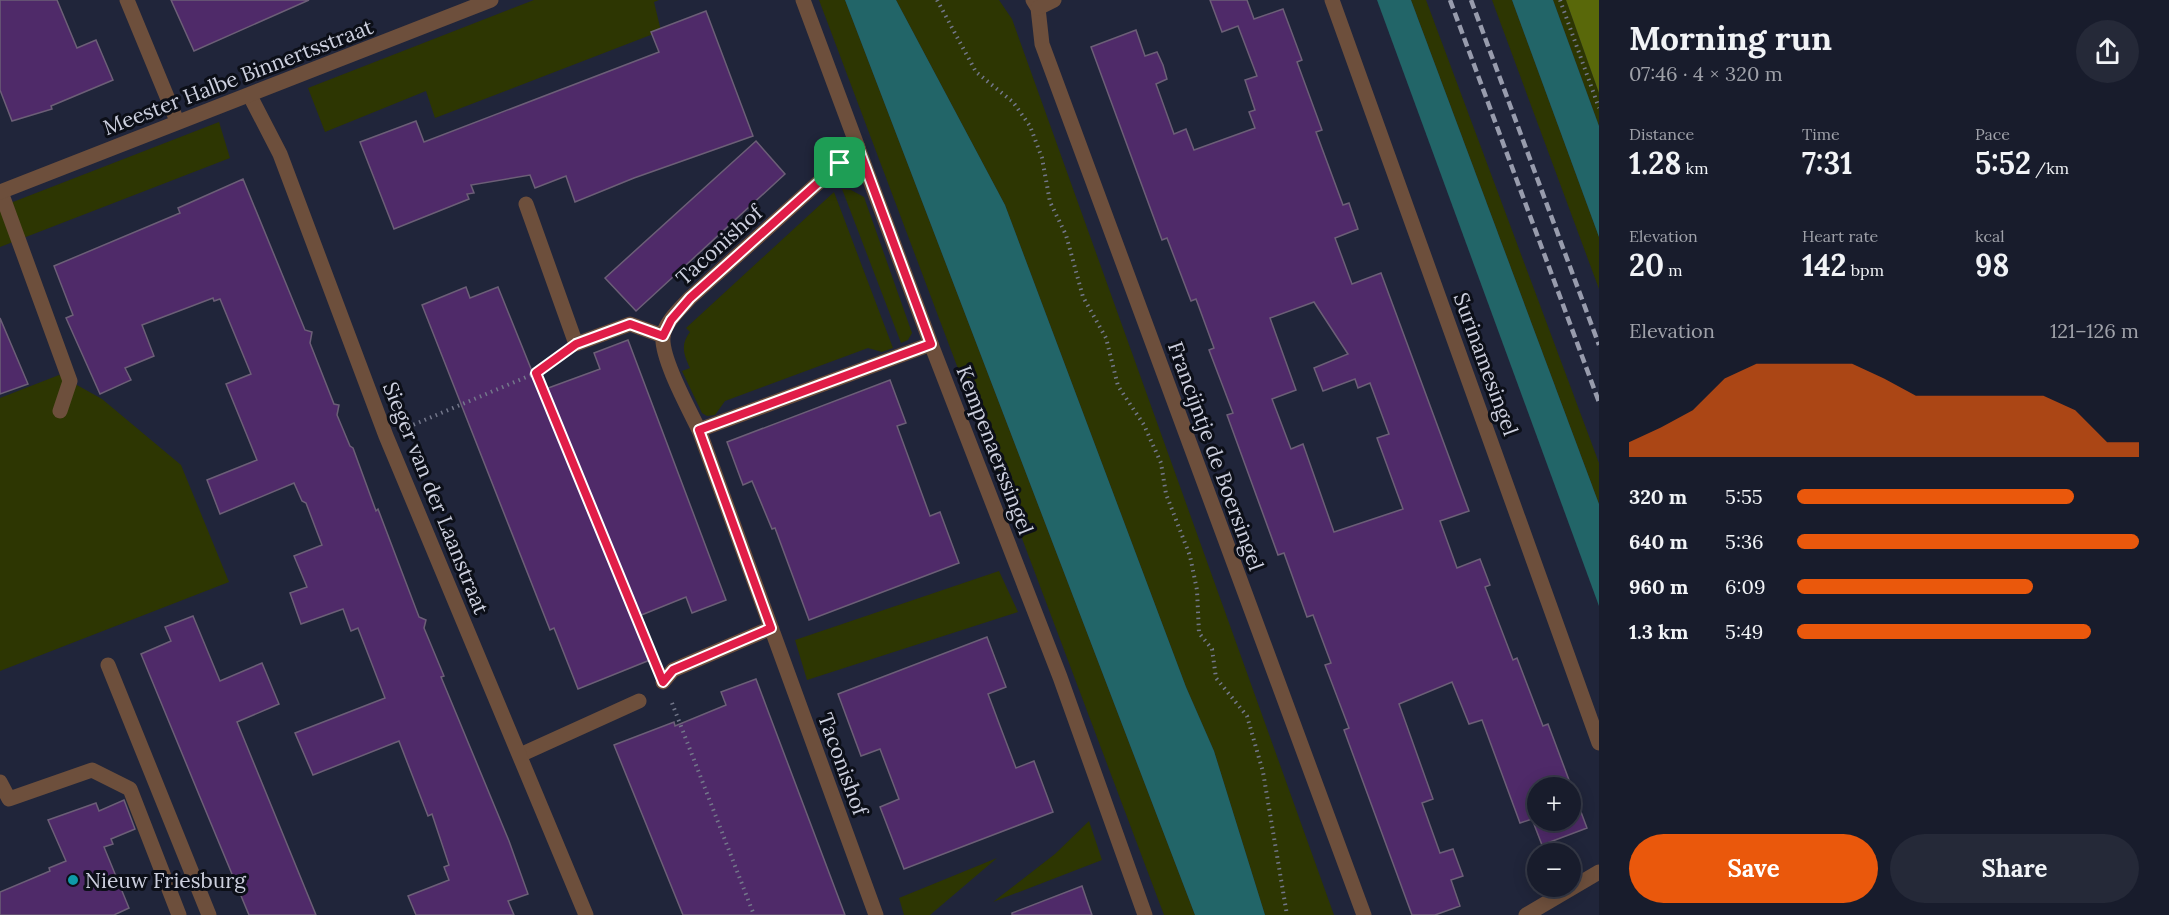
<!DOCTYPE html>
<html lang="en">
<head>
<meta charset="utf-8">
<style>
  :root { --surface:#181c2c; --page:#252938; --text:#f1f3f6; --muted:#9fa1a9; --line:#363a48; --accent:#ea580c }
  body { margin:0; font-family:Lora,serif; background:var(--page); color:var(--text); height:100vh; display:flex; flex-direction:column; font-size:22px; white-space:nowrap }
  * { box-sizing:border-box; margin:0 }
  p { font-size:20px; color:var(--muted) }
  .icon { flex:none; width:33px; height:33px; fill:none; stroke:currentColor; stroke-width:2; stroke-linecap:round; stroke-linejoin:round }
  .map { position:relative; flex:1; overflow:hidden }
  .sheet { display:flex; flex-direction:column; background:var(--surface); width:570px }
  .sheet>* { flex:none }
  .fabs { position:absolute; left:1527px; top:777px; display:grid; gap:12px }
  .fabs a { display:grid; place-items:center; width:54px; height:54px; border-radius:50%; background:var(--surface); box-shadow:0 3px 15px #0003,0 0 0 2px var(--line); font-size:30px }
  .pin { position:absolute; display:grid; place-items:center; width:51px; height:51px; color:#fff; margin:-26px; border-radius:12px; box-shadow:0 3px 9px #0006 }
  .round { display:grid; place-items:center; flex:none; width:63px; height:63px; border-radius:32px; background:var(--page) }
  .overview { display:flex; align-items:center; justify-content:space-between; height:102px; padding:0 30px }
  h1 { font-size:33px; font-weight:700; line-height:45px }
  .stats { display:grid; grid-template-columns:repeat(3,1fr); gap:9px; height:102px; padding:6px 30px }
  .stats div { display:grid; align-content:center }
  .stats b { font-size:30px; font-weight:700 }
  .stats small { font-size:16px; font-weight:400 }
  .stats p { font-size:16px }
  .chart { height:168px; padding:12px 30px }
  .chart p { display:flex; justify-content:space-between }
  .chart svg { width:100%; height:108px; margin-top:6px; fill:var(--accent); opacity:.7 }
  .button { display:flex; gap:12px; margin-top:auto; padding:12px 30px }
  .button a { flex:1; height:69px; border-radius:36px; background:var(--accent); color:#fff; font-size:24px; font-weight:700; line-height:69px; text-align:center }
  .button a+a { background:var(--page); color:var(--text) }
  ul { padding:0 30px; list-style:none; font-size:20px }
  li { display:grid; grid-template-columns:96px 72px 1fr; align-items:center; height:45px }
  li i { height:15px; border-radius:8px; background:var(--accent) }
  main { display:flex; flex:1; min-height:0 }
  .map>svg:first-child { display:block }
</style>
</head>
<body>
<main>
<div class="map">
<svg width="1599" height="915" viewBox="0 0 1599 915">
  <rect width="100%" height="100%" fill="#20253a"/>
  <g fill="#2d3602">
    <polygon points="534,0 659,0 654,2 661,31 435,118 426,91 325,132 308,88"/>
    <polygon points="819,0 845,0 1195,915 1164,915"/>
    <polygon points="896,0 999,0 1012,19 1334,915 1265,915 1214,751 1186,687 1005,205"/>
    <polygon points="1411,0 1426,0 1599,463 1599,504"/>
    <polygon points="1492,0 1512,0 1599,237 1599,289"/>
    <polygon points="1553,0 1566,0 1599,93 1599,126"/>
    <polygon points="219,122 230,158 0,247 0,207"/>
    <polygon points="842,189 851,190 864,197 912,333 908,340 901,343"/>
    <path d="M834 192 893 348 882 352 868 348 725 401 715 415 707 416 702 413 682 371 690 368C684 355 680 345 690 332L686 328Z"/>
    <polygon points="59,375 102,399 181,465 229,582 0,671 0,398"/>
    <polygon points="999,571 1018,612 807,680 795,640"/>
    <polygon points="1089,821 1102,860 993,902 1055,854"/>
    <polygon points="997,858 930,915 904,915 899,898"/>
  </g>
  <polygon fill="#59680a" points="1566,0 1599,0 1599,93"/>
  <g fill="#226568">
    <polygon points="845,0 896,0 1005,205 1186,687 1214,751 1265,915 1195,915"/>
    <polygon points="1377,0 1411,0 1599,504 1599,606"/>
    <polygon points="1512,0 1553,0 1599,126 1599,237"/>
  </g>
  <g fill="#4f2a69" stroke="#6c5f77" stroke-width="1.5" fill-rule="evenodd">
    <polygon points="0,0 57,0 77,48 96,40 113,80 51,106 52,109 12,121 0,90"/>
    <polygon points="171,0 309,0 194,51"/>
    <path d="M1210 0H1247L1254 19 1283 9 1302 60 1297 62 1322 130 1316 132 1343 205 1349 203 1358 229 1335 238 1352 284 1381 273 1469 511 1440 521 1457 568 1480 559 1490 585 1485 587 1513 660 1517 658 1543 726 1548 724 1587 828 1542 845 1532 819 1520 823 1482 720 1469 724 1452 682 1399 704 1433 799 1422 803 1440 853 1453 849 1463 876 1451 880 1460 906 1435 915H1412L1344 730 1349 728 1325 665 1331 663 1313 615 1307 617 1284 553 1278 555 1227 415 1233 413 1209 350 1214 348 1196 299 1191 301 1167 238 1162 240 1091 47 1136 30 1145 56 1157 52 1163 65 1167 79 1156 84 1174 134 1186 129 1194 150 1255 128 1249 112 1255 110 1245 80 1257 76 1238 26 1222 32ZM1314 302 1348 354 1314 368 1323 391 1355 379 1358 388 1370 383 1389 434 1377 438 1403 509 1334 532 1303 444 1291 449 1272 399 1296 390 1270 318ZM1538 788H1570V820H1538Z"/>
    <polygon points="706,11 753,136 634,178 575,202 566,176 535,188 530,175 471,185 474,193 467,194 469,199 394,229 360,142 416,121 424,142 659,52 651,32"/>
    <polygon points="756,141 785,174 636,311 605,278"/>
    <polygon points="243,179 305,330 312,332 310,343 334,404 339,405 337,415 350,446 353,448 376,511 378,509 419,617 426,620 424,628 444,676 441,677 509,841 528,894 508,901 514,915 416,915 408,896 449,880 444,867 449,865 432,814 428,816 399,741 313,775 295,733 385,698 358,628 351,631 343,609 301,624 290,593 307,587 294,556 322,545 306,503 302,501 294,483 220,514 207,480 257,460 226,384 251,374 220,299 214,301 213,298 142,325 154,356 125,368 131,380 100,394 66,318 73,315 54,266 180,213 178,208"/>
    <polygon points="466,287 470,298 498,287 540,391 600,369 594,353 628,340 726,600 692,613 686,597 634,618 650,660 578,689 554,628 550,630 422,305"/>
    <polygon points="0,318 28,384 0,394"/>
    <polygon points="890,380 906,423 897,426 930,516 940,512 959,563 809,620 775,528 772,529 752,481 743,485 727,442"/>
    <polygon points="193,616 220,681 262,663 279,704 237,722 316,915 249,915 200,797 141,654 171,641 165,627"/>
    <polygon points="987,637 1006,687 988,694 1000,726 1016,768 1034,761 1053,812 904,869 880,807 899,799 880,749 861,756 838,694"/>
    <polygon points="756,679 768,711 845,915 683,915 614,745 674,722 675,726 726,705 721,692"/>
    <polygon points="124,800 135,829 111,839 113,844 104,847 129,908 114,915 0,915 0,892 50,871 49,868 66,861 48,820 96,803 99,811"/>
    <polygon points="1082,886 1092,915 1012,915 1012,913"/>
  </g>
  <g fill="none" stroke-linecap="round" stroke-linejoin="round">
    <g stroke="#73778a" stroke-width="4" stroke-dasharray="1.5 4.5" stroke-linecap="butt">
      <polyline points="937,0 976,72 1013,102 1030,126 1042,158 1050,202 1066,235 1083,297 1106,338 1118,386 1144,425 1161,463 1166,494 1190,556 1197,590 1199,633 1212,649 1216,678 1247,716 1263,772 1287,915"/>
      <polyline points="1560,0 1599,108"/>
      <polyline points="536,373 653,657"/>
      <polyline points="408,427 536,373 558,356"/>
      <polyline points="672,703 754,915"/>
    </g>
    <g stroke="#6d4f3c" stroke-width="15">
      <polyline points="1,192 70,381 60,411"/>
      <polyline points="526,204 576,344 630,324 663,336"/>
      <polyline points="663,682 673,670 771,628"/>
      <polyline points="520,755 639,701"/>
      <polyline points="0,782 9,799 92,770 130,789 179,915"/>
    </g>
    <g stroke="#6d4f3c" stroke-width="15">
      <polyline points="127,0 177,121"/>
      <polyline points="803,0 931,344 1060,677 1145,915"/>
      <polyline points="1033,0 1038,8 1042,44 1364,915"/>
      <polyline points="1332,0 1599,743"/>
      <polyline points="1038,8 1054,0"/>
      <polyline points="250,96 280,154 386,436 586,915"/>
      <path d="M858 147 690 298C681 308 664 323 663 337 661 358 689 409 699 430L876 915"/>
      <polyline points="0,192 491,0"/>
      <polyline points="699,430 931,344"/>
      <polyline points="108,665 209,915"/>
      <polyline points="1526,915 1599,872"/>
    </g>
    <g stroke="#989cad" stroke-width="4.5" stroke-dasharray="9 4.5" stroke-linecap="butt">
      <polyline points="1450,0 1599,402"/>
      <polyline points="1471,0 1599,345"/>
    </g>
  </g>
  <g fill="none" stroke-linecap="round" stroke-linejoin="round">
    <g stroke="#fff" stroke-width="12">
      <polygon id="route" points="858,147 931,344 699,430 771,628 673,670 663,682 536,373 576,344 630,324 663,336 671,320 690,298"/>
    </g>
    <use href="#route" stroke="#e11d48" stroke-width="8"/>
  </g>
  <circle fill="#0f9aa8" stroke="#0c0f18" stroke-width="2" cx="73" cy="880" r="6"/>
  <g text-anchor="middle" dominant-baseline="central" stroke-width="6" stroke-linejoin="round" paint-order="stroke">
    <g font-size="21" fill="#cdd0df" stroke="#0c0f18">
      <text transform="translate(238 77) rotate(-21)">Meester Halbe Binnertsstraat</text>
      <text transform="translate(719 245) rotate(-42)">Taconishof</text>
      <text transform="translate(1486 364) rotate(70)">Surinamesingel</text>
      <text transform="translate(995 450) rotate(69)">Kempenaerssingel</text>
      <text transform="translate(1216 456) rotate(70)">Francijntje de Boersingel</text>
      <text transform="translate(436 498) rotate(68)">Sieger van der Laanstraat</text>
      <text transform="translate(843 764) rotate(70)">Taconishof</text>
    </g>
    <g font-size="21" fill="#cdd0df" stroke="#0c0f18" text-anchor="start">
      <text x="85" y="880">Nieuw Friesburg</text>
    </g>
  </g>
</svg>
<div class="fabs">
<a>+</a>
<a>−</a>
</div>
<div class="pin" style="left:840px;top:163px;background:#1e9e55"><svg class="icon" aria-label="arrive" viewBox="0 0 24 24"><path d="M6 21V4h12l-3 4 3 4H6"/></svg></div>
</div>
<section class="sheet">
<div class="overview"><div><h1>Morning run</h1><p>07:46 · 4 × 320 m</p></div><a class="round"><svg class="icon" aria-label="share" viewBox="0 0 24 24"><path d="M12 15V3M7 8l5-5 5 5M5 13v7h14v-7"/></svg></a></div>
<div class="stats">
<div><p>Distance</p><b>1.28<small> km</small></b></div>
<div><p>Time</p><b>7:31</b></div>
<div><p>Pace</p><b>5:52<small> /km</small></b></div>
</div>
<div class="stats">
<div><p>Elevation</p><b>20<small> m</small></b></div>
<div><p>Heart rate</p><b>142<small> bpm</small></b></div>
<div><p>kcal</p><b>98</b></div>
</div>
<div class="chart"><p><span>Elevation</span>121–126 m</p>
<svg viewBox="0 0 160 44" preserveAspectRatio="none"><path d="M0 44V38L10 32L20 25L30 12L40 6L50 6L60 6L70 6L80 12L90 19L100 19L110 19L120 19L130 19L140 25L150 38L160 38V44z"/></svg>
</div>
<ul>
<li><b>320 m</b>5:55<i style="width:81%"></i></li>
<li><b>640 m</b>5:36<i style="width:100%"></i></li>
<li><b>960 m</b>6:09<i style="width:69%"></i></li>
<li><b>1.3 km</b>5:49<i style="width:86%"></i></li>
</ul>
<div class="button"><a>Save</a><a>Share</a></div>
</section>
</main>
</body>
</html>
